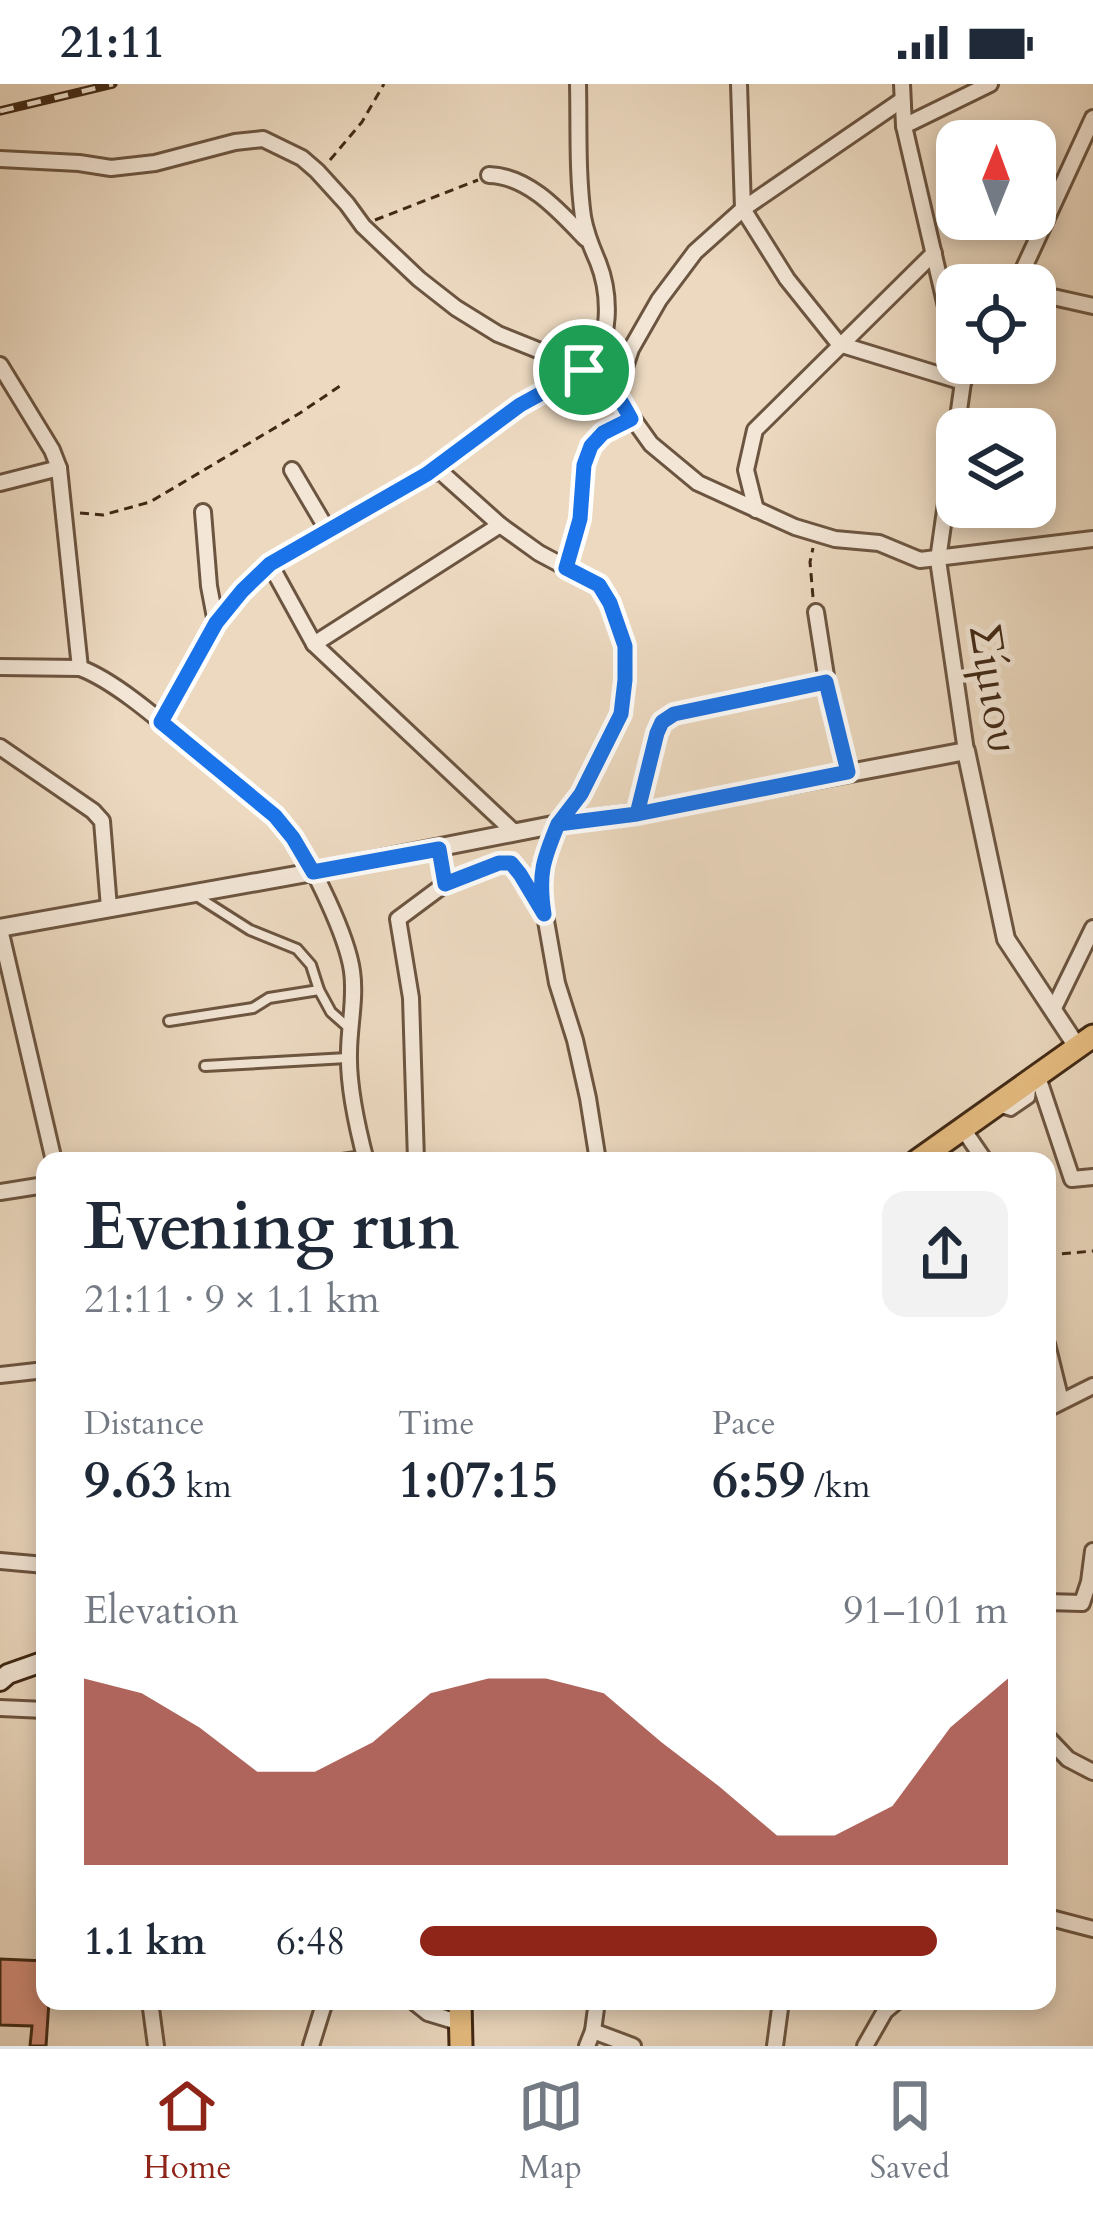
<!DOCTYPE html>
<html lang="en">
<head>
<meta charset="utf-8">
<style>
  :root { --surface:#fff; --page:#f2f2f3; --text:#1f2937; --muted:#747a83; --line:#e0e1e3; --accent:#8f2418 }
  body { margin:0; font-family:Cardo,serif; background:var(--page); color:var(--text); height:100vh; display:flex; flex-direction:column; font-size:45px; white-space:nowrap }
  * { box-sizing:border-box; margin:0 }
  p { font-size:39px; color:var(--muted) }
  .icon { flex:none; width:66px; height:66px; fill:none; stroke:currentColor; stroke-width:2; stroke-linecap:round; stroke-linejoin:round }
  .map { position:relative; flex:1; overflow:hidden }
  .sheet { position:absolute; left:36px; top:1068px; width:1020px; height:858px; display:flex; flex-direction:column; background:var(--surface); border-radius:24px; box-shadow:0 6px 18px #0003 }
  .sheet>* { flex:none }
  .needle { width:78px; rotate:1deg }
  .buttons { position:absolute; left:936px; top:36px; display:grid; gap:24px }
  .buttons a { display:grid; place-items:center; width:120px; height:120px; border-radius:24px; background:var(--surface); box-shadow:0 6px 18px #0003; font-size:60px }
  .pin { position:absolute; display:grid; place-items:center; width:102px; height:102px; color:#fff; margin:-51px; border:6px solid #fff; border-radius:50%; box-shadow:0 3px 12px #0007 }
  .round { display:grid; place-items:center; flex:none; width:126px; height:126px; border-radius:24px; background:var(--page) }
  .overview { display:flex; align-items:center; justify-content:space-between; height:204px; padding:0 48px }
  h1 { font-size:66px; font-weight:800; line-height:90px }
  .metrics { display:grid; grid-template-columns:repeat(3,1fr); gap:18px; height:204px; padding:12px 48px }
  .metrics div { display:grid; align-content:center }
  .metrics b { font-size:51px; font-weight:800 }
  .metrics small { font-size:33px; font-weight:400 }
  .metrics p { font-size:33px }
  .chart { height:336px; padding:24px 48px }
  .chart p { display:flex; justify-content:space-between }
  .chart svg { width:100%; height:216px; margin-top:12px; fill:var(--accent); opacity:.7 }
  ul { padding:0 48px; list-style:none; font-size:39px }
  li { display:grid; grid-template-columns:192px 144px 1fr; align-items:center; height:90px }
  li i { height:30px; border-radius:15px; background:var(--accent) }
  .status { display:flex; justify-content:space-between; align-items:center; height:84px; padding:0 60px; background:var(--surface); direction:ltr }
  .status svg { height:33px; fill:currentColor }
  .dock { display:flex; justify-content:space-around; align-items:center; height:168px; border-top:3px solid var(--line); background:var(--surface); font-size:33px; color:var(--muted) }
  .dock a { display:grid; justify-items:center; gap:6px }
  .dock .on { color:var(--accent) }
  .map>svg:first-child { display:block }
</style>
</head>
<body>
<div class="status"><b>21:11</b><svg viewBox="0 0 49 12"><path d="M0 12V9h3v3zM5 12V6h3v6zM10 12V3h3v9zM15 12V0h3v12zM26 1h20v11H26zM47 4h2v5h-2z"/></svg></div>
<div class="map">
<svg width="1093" height="1962" viewBox="0 0 1093 1962">
  <rect width="100%" height="100%" fill="#ecd9c0"/>
  <filter id="stains"><feTurbulence type="fractalNoise" baseFrequency=".00167" numOctaves="4"/><feColorMatrix values="0 0 0 0 .2 0 0 0 0 .09 0 0 0 0 .02 0 0 0 .5 -.17"/></filter>
  <radialGradient id="worn" r=".72"><stop offset=".6" stop-color="#630" stop-opacity="0"/><stop offset="1" stop-color="#630" stop-opacity=".3"/></radialGradient>
  <polygon fill="#d28d79" stroke="#412915" stroke-width="3" points="0,1875 45,1877 45,1917 49,1917 46,1962 30,1962 32,1942 0,1941"/>
  <g fill="none" stroke-linecap="round" stroke-linejoin="round">
    <g stroke="#6c5540" stroke-width="14">
      <g id="service">
        <polyline points="195,811 250,846 297,865 311,881 319,906 331,928 349,944"/>
        <polyline points="169,937 253,924 269,914 319,906"/>
        <polyline points="205,982 347,974"/>
        <polyline points="997,1023 1011,1027 1030,1014 1032,1000"/>
        <polyline points="328,1077 363,1072"/>
      </g>
    </g>
    <g stroke="#6c5540" stroke-width="20">
      <g id="minor">
        <path d="M578 0C579 44 577 89 583 133 586 150 591 162 598 178 613 216 607 251 595 289"/>
        <polyline points="739,0 743,125 787,195 839,260 963,298 975,279"/>
        <polyline points="902,0 904,42 957,270"/>
        <polyline points="904,42 990,0"/>
        <polyline points="0,75 79,79 111,84 155,79 235,58 263,55 302,74 317,87 347,120 363,142 419,195 456,224 498,250 595,289 606,297 651,360 698,399 795,443 835,455 879,459 920,476 1093,455"/>
        <path d="M489 91C529 92 560 128 586 155"/>
        <polyline points="1016,201 1093,34"/>
        <polyline points="1035,209 1093,222"/>
        <polyline points="959,279 963,298 938,476 966,667"/>
        <path d="M0 281 52 366 59 384 80 584C121 599 177 652 212 680 239 703 272 724 293 754 314 783 347 852 352 887 356 914 349 942 349 969 348 1004 357 1043 366 1077"/>
        <polyline points="619,314 622,292 631,265 659,216 695,168 743,125 902,16"/>
        <polyline points="292,386 328,447"/>
        <polyline points="0,399 59,384"/>
        <polyline points="756,426 746,386 755,346 934,169"/>
        <polyline points="203,428 209,502 216,539"/>
        <polyline points="270,480 314,560 514,748"/>
        <polyline points="816,528 827,598 848,688"/>
        <polyline points="314,560 500,441"/>
        <polyline points="0,583 80,584"/>
        <polyline points="675,630 827,598"/>
        <polyline points="161,638 216,539 242,507 270,480 434,388 442,389 500,441 539,469 599,501 610,519 625,563 625,595 621,630 582,710 558,740 542,780 540,803 557,899 575,956 588,1014 598,1077"/>
        <polyline points="0,663 93,727 102,737 109,824"/>
        <polyline points="445,800 499,779 511,779 521,790 538,820"/>
        <polyline points="0,845 54,1077"/>
        <polyline points="1054,924 1093,844"/>
        <polyline points="1038,993 1072,1095 1093,1093"/>
        <polyline points="963,1045 985,1077"/>
        <polyline points="416,1077 411,914 398,835 445,800 439,765"/>
        <polyline points="0,1108 45,1101"/>
        <polyline points="1047,1260 1061,1317"/>
        <polyline points="0,1291 45,1286"/>
        <polyline points="1047,1325 1093,1302"/>
        <polyline points="0,1477 45,1481"/>
        <polyline points="1047,1518 1082,1519 1089,1498 1093,1467"/>
        <polyline points="0,1624 45,1626"/>
        <polyline points="1047,1653 1068,1675 1093,1688"/>
        <polyline points="1047,1833 1093,1845"/>
        <polyline points="150,1917 156,1962"/>
        <polyline points="413,1917 428,1929 461,1939"/>
        <polyline points="593,1947 633,1962"/>
        <polyline points="311,1962 325,1917"/>
        <polyline points="587,1962 593,1947 597,1917"/>
        <polyline points="775,1962 781,1917"/>
        <polyline points="865,1962 885,1927 897,1917"/>
      </g>
    </g>
    <g stroke="#6c5540" stroke-width="22">
      <polyline id="tertiary" points="0,844 313,788 558,740 637,729 966,667 1006,855 1078,964"/>
    </g>
    <g stroke="#412915" stroke-width="24">
      <polyline id="secondary" points="0,1597 8,1590 45,1577"/>
    </g>
    <g stroke="#412915" stroke-width="27">
      <g id="primary">
        <polyline points="917,1077 1093,952"/>
        <polyline points="460,1917 461,1962"/>
      </g>
    </g>
    <g stroke="#412915" stroke-width="3" stroke-dasharray="9 6" stroke-linecap="butt">
      <polyline points="330,76 362,38 384,0"/>
      <polyline points="375,136 478,96"/>
      <polyline points="445,377 521,321 572,294"/>
      <polyline points="80,429 103,431 150,418 300,329 343,300"/>
      <path d="M569 470C572 457 578 445 580 433 587 392 574 364 619 342"/>
      <polyline points="813,513 810,478 813,464"/>
      <polyline points="641,714 663,637"/>
      <polyline points="1047,1171 1093,1167"/>
    </g>
    <use href="#service" stroke="#f3e6d6" stroke-width="8"/>
    <use href="#minor" stroke="#f3e6d6" stroke-width="14"/>
    <use href="#tertiary" stroke="#f3e6d6" stroke-width="16"/>
    <use href="#secondary" stroke="#f3e6d6" stroke-width="18"/>
    <use href="#primary" stroke="#e6bc80" stroke-width="21"/>
    <g stroke="#412915" stroke-width="9">
      <polyline id="rail" points="0,27 113,0"/>
    </g>
    <use href="#rail" stroke="#f3e6d6" stroke-width="4.5" stroke-dasharray="14" stroke-linecap="butt"/>
  </g>
  <g fill="none" stroke-linecap="round" stroke-linejoin="round">
    <g stroke="#fff" stroke-width="24">
      <path id="route" d="M584 286 520 321 427 390 270 480 242 507 216 539 161 638 275 732 293 754 313 788 439 765 445 800 499 779H511L520 790 544 830C538 790 543 776 558 740L637 730 848 688 826 598 674 630 662 638 657 649 637 730 558 740 581 710 621 630 625 596V562L610 519 599 501 566 484 580 435 584 381 591 362 603 349 631 335C620 315 609 292 584 286"/>
    </g>
    <use href="#route" stroke="#1a73e8" stroke-width="15"/>
  </g>
  <g text-anchor="middle" dominant-baseline="central" stroke-width="10" stroke-linejoin="round" paint-order="stroke">
    <g font-size="45" fill="#412915" stroke="#f3e6d6">
      <text transform="translate(994 604) rotate(81)">Σίμιου</text>
    </g>
  </g>
  <rect width="100%" height="100%" filter="url(#stains)"/>
  <rect width="100%" height="100%" fill="url(#worn)"/>
</svg>
<div class="buttons">
<a><svg class="needle" viewBox="-14 -14 28 28"><path d="M0-13l5 13h-10z" fill="#e53935"/><path d="M0 13l5-13h-10z" fill="#747a83"/></svg></a>
<a><svg class="icon" aria-label="locate" viewBox="0 0 24 24"><circle cx="12" cy="12" r="6"/><path d="M12 2v4M12 18v4M2 12h4M18 12h4"/></svg></a>
<a><svg class="icon" aria-label="layers" viewBox="0 0 24 24"><path d="M12 4l9 5-9 5-9-5zM3 14l9 5 9-5"/></svg></a>
</div>
<div class="pin" style="left:584px;top:286px;background:#1e9e55"><svg class="icon" aria-label="arrive" viewBox="0 0 24 24"><path d="M6 21V4h12l-3 4 3 4H6"/></svg></div>
<section class="sheet">
<div class="overview"><div><h1>Evening run</h1><p>21:11 · 9 × 1.1 km</p></div><a class="round"><svg class="icon" aria-label="share" viewBox="0 0 24 24"><path d="M12 15V3M7 8l5-5 5 5M5 13v7h14v-7"/></svg></a></div>
<div class="metrics">
<div><p>Distance</p><b>9.63<small> km</small></b></div>
<div><p>Time</p><b>1:07:15</b></div>
<div><p>Pace</p><b>6:59<small> /km</small></b></div>
</div>
<div class="chart"><p><span>Elevation</span>91–101 m</p>
<svg viewBox="0 0 160 44" preserveAspectRatio="none"><path d="M0 44V6L10 9L20 16L30 25L40 25L50 19L60 9L70 6L80 6L90 9L100 19L110 28L120 38L130 38L140 32L150 16L160 6V44z"/></svg>
</div>
<ul>
<li><b>1.1 km</b>6:48<i style="width:88%"></i></li>
</ul>
</section>
</div>
<nav class="dock">
<a class="on"><svg class="icon" aria-label="home" viewBox="0 0 24 24"><path d="M3 11l9-7 9 7M6 9v11h12V9"/></svg>Home</a>
<a><svg class="icon" aria-label="map" viewBox="0 0 24 24"><path d="M3 6l6-2 6 2 6-2v14l-6 2-6-2-6 2zM9 4v14M15 6v14"/></svg>Map</a>
<a><svg class="icon" aria-label="saved" viewBox="0 0 24 24"><path d="M7 4h10v16l-5-4-5 4z"/></svg>Saved</a>
</nav>
</body>
</html>
